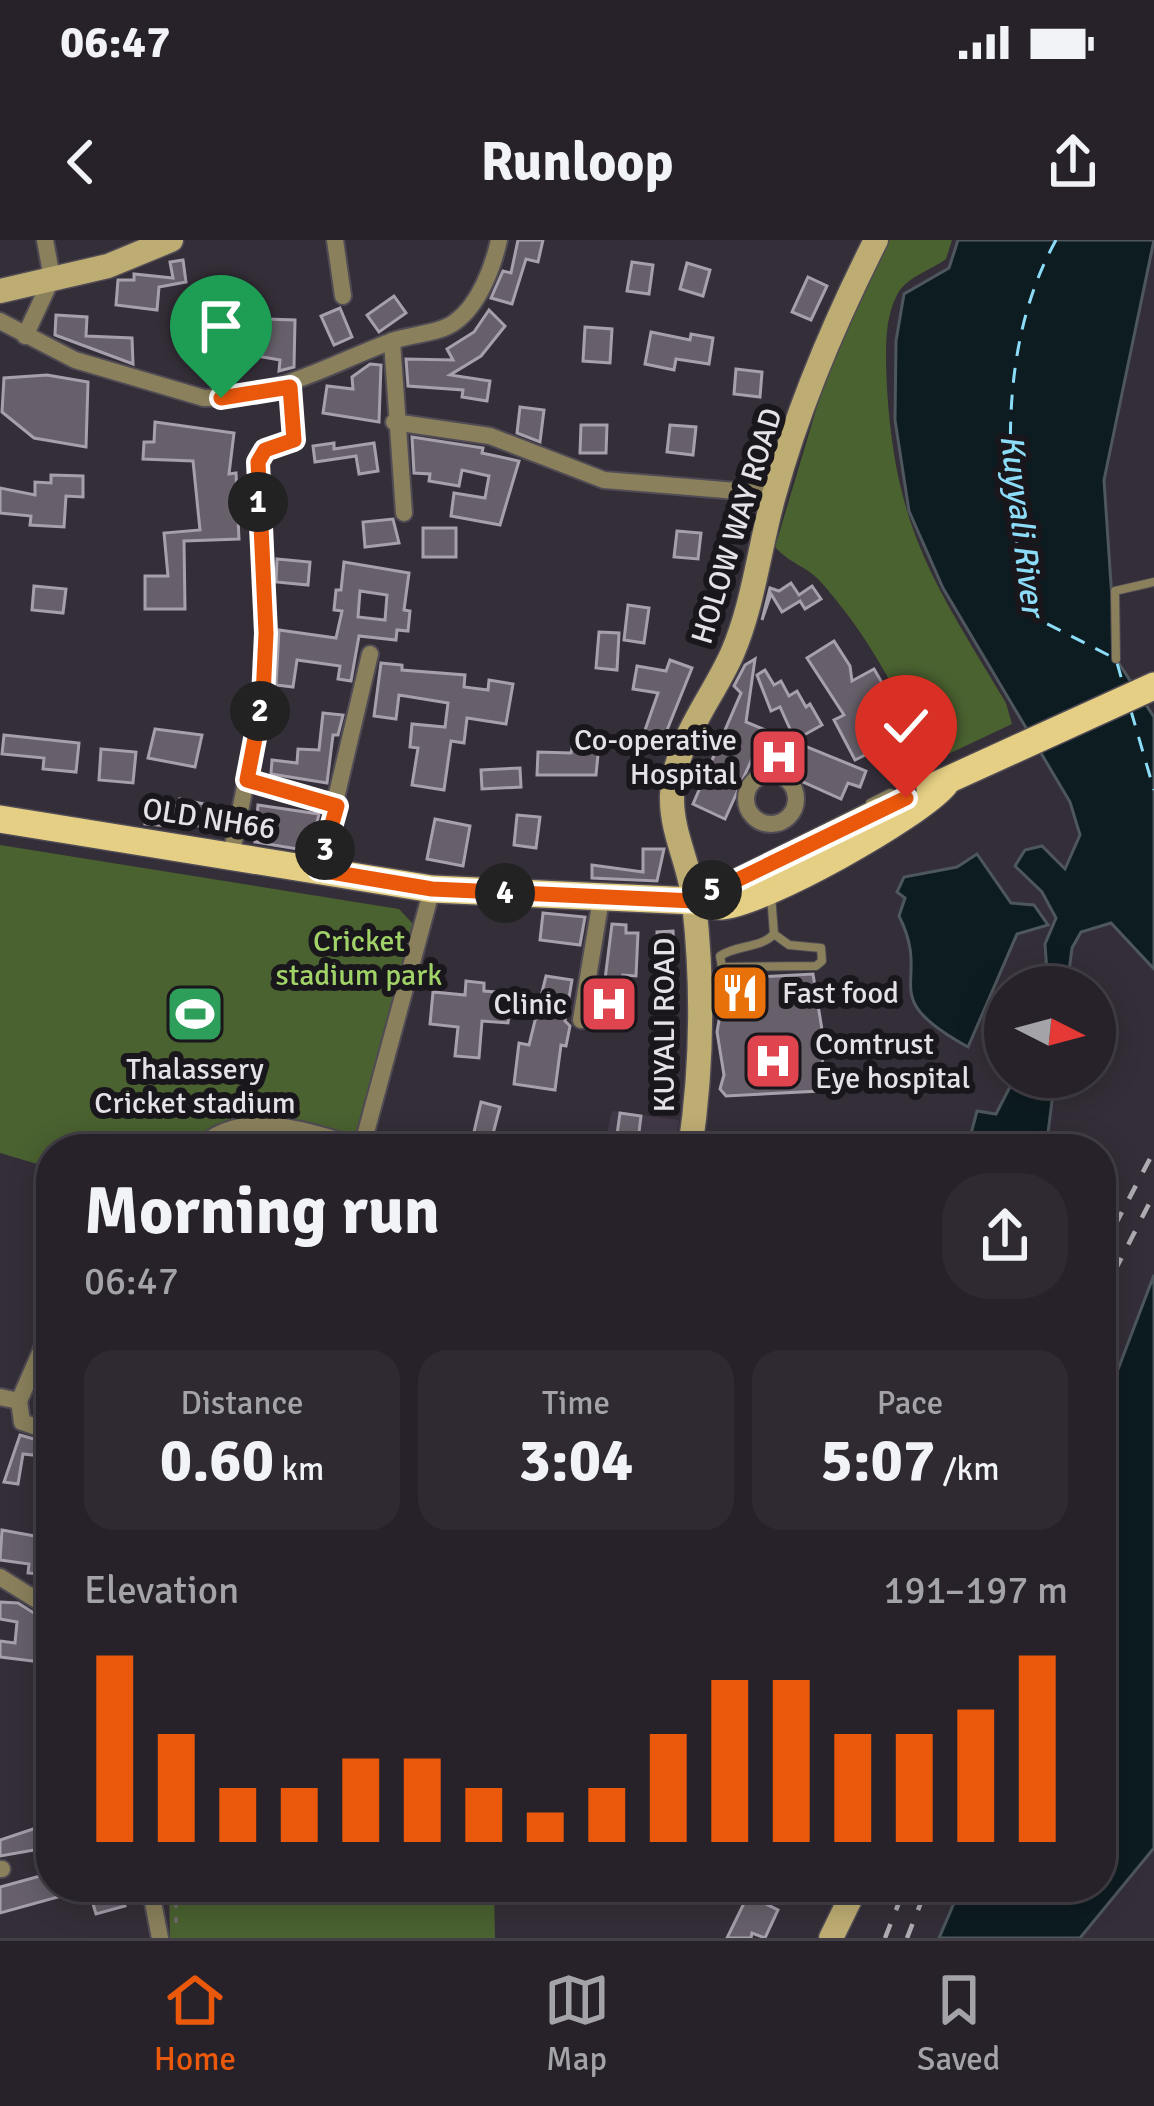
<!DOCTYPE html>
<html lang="en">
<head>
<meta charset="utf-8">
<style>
  :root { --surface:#27222a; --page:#2f2a32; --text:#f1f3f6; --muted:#a4a4a8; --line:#433f47; --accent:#ea580c }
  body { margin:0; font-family:Signika,sans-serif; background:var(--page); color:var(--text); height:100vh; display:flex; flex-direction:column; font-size:45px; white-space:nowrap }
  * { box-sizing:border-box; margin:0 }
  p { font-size:39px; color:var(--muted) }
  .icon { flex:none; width:66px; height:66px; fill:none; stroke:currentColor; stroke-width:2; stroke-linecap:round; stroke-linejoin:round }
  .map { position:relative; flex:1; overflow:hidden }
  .panel { position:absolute; left:36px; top:894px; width:1080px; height:768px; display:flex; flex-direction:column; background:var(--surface); border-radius:48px; box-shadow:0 6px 30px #0003,0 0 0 3px var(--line) }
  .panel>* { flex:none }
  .needle { width:78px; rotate:96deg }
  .tools { position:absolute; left:984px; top:726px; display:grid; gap:24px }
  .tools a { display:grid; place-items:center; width:132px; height:132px; border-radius:50%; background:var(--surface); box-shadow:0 6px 30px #0003,0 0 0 3px var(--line); font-size:60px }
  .pin { position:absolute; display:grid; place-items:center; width:102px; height:102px; color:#fff; margin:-123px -51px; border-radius:50% 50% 50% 0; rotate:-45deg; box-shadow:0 0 12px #0007 }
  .pin .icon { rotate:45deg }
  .km { position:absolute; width:60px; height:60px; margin:-30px; border-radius:50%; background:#222; color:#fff; font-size:33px; line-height:60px; text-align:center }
  .round { display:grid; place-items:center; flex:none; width:126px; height:126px; border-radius:48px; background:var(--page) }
  .headline { display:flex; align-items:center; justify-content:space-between; height:204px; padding:0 48px }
  h1 { font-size:66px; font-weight:700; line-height:90px }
  .metrics { display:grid; grid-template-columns:repeat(3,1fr); gap:18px; height:204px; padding:12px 48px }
  .metrics div { display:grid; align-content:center; border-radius:30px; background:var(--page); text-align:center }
  .metrics b { font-size:60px; font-weight:700 }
  .metrics small { font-size:33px; font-weight:400 }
  .metrics p { font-size:33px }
  .chart { height:336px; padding:24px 48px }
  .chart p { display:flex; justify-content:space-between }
  .chart svg { width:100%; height:216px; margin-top:12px; stroke:var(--accent); stroke-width:6 }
  .status { display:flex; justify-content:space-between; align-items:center; height:84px; padding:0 60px; background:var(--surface); direction:ltr }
  .status svg { height:33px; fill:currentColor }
  header { display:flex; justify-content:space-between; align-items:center; height:156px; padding:0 48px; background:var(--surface); font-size:54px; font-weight:700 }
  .dock { display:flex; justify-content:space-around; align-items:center; height:168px; border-top:3px solid var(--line); background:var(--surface); font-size:33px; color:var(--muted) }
  .dock a { display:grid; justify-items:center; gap:6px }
  .dock .selected { color:var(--accent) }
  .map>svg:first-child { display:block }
</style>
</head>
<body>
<div class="status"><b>06:47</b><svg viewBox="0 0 49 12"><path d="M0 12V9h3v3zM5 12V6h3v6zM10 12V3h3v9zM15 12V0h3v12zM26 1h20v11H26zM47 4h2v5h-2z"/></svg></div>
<header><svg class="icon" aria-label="back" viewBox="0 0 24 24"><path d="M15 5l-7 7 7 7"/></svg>Runloop<svg class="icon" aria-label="share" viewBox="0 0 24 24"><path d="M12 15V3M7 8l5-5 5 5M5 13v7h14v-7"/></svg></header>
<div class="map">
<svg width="1154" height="1698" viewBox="0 0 1154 1698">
  <rect width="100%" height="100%" fill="#342e38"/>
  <polygon fill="#423948" points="612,871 679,880 675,909 603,909"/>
  <g fill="#4a6130">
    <path d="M885 0H952L946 19C930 31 905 37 896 57 883 83 886 121 887 149 896 292 935 344 1006 463L1012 484 940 518 923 517C904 457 862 387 819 340 807 327 789 323 775 307L836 103Z"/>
    <path d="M0 605 399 669 413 684 358 899C296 882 240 855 190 909H51V928L0 913Z"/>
    <polygon points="169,1647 494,1647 495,1698 170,1698"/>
  </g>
  <g fill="#0d1c21" stroke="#4e575d" stroke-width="3">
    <polygon points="958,0 1154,0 1104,240 1116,419 1154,477 1154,729 1111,683 1081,692 1072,708 1067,747 1048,747 1045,704 1056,678 1042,652 1015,626 1025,610 1042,606 1065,629 1080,595 1070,562 943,348 909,271 895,180 896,101 904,54 949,28"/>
    <path d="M977 614 1011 663 1034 665 1048 685 1017 694 968 807C872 754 934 745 899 676L905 658 897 652 904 637 957 627Z"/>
    <polygon points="1015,837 1055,837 1046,909 967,909 977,871 996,874"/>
    <polygon points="1154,1035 1154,1608 1080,1698 939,1698 961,1647 1101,1647 1101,1174"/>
  </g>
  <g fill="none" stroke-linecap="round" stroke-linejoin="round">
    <g stroke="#8cdcf8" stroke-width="3" stroke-dasharray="15 12" stroke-linecap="butt">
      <path d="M1056 0C993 114 1008 251 1026 373L1116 419 1123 444"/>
      <polyline points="1131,471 1154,550"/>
    </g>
  </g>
  <g fill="#67606b" stroke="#a69fac" stroke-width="3" fill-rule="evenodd">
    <polygon points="518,0 543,0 538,22 526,19 512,64 491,58 503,31 511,33"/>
    <polygon points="183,20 186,42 159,47 157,70 116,65 118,40 134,40 134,34 173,38 170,22"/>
    <polygon points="632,22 653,25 649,54 627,51"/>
    <polygon points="687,23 710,30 703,56 680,49"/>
    <polygon points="808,37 827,46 811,80 792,72"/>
    <polygon points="229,50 256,55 254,72 267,73 266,79 295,80 294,127 279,131 280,120 234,112 237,85 214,83 215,68 227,69"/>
    <polygon points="394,56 406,73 379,92 367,75"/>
    <polygon points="340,68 352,97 334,105 321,76"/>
    <polygon points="489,70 505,86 481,116 450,135 490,141 487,161 462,157 463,150 408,146 406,119 453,120 447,109 474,92"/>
    <polygon points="56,75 87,77 86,96 132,98 133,124 55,95"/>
    <polygon points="585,87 612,89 610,123 583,121"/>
    <polygon points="651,92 690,100 691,94 713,98 709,124 676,119 674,130 645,124"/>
    <polygon points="370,124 381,125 379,182 323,173 327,146 353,149 352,137"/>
    <polygon points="736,129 762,132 760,157 734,154"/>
    <polygon points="47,135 88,142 86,207 34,198 2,172 4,138"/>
    <polygon points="520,167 544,170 540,202 517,193"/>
    <polygon points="155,182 234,193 229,234 236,233 239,299 184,301 185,369 145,369 145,336 168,336 164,293 200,290 193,221 143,219 144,202 154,202"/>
    <polygon points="581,185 607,185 606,213 580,213"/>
    <polygon points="670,185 696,187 693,215 667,212"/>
    <polygon points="412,197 483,208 482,213 519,221 500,285 451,276 454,253 485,258 489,236 462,230 459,246 429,241 430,234 414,233"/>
    <polygon points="334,203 334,209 374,203 378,231 359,234 356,216 315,222 313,206"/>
    <polygon points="51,235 83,236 83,257 66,256 64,287 30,285 31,276 0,273 0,248 35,255 35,242 51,243"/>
    <polygon points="728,263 754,265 747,298 726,296"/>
    <polygon points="393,279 399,303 365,307 363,282"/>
    <rect x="423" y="288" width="33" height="29"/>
    <polygon points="677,291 701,293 698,319 674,317"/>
    <polygon points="277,319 310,322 308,345 276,342"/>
    <path d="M344 322 409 333 404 370 410 371 408 391 397 390 396 400 359 396 351 441 338 439 340 426 297 420 293 447 276 445 279 390 336 398 342 371 334 370 336 350H341ZM360 351 387 355 385 380 358 377Z"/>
    <polygon points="791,343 799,355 812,346 821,359 805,369 800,361 782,372 771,354 762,380 770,348 779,351"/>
    <polygon points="34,346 66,349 63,373 32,370"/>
    <polygon points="628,365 649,368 644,403 624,400"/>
    <polygon points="599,392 619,393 617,430 596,428"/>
    <polygon points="834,401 850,426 852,441 874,429 888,453 880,457 894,484 874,494 881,507 855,520 834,480 844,475 807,418"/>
    <polygon points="755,419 746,482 866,531 860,547 848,543 841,559 752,519 725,579 693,564 741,453 734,446 745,425"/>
    <polygon points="670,420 692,428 663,500 644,493 658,453 633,449 637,426 666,431"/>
    <polygon points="381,423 402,425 402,430 465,435 464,447 488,450 489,440 513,444 506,484 467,478 464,503 451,501 444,550 412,545 418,508 410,507 412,484 445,487 448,463 399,455 396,479 374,476"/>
    <polygon points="765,430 774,445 781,441 789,456 797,451 806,467 810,464 822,485 795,500 780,467 771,471 757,435"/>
    <polygon points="323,473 343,475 338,495 333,495 327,543 271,534 272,520 297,523 298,509 319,510"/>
    <polygon points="155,489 202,495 195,527 148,518"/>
    <polygon points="4,495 79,503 76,532 43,529 44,518 2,514"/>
    <polygon points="573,502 599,505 596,535 537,535 538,512 571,513"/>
    <polygon points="101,509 136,512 133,543 99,540"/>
    <polygon points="520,528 521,547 482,549 481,530"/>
    <polygon points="180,559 218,567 214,589 168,580 167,586 145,584 147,563 179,566"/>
    <polygon points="258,565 319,574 310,611 255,602"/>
    <polygon points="517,575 540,577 536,608 514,605"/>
    <polygon points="435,579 470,586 463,626 427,619"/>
    <polygon points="643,609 664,609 657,641 592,638 592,625 643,632"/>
    <polygon points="543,673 585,677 580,705 540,700"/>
    <polygon points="612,684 626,685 626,693 638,693 636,736 623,735 617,781 600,779"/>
    <polygon points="673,691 676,758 659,759 657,692"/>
    <polygon points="813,734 824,802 820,851 726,856 720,849 724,835 717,792 724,752 718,739"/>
    <polygon points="546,736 572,740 565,781 570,786 566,806 561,805 555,850 514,844 519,803 529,805"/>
    <polygon points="466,741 484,743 484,751 511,753 508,783 482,781 479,818 455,816 458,787 430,784 433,752 465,755"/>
    <polygon points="481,862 500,867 489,909 470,909"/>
    <polygon points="620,873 641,876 638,900 658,903 658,909 615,909"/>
    <polygon points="20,1195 51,1204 51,1217 23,1214 18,1244 4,1242"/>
    <polygon points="2,1290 51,1299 49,1335 28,1333 29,1324 0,1320"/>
    <polygon points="0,1362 18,1363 37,1375 35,1394 44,1395 41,1422 0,1417 0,1401 15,1403 17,1382 0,1379"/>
    <polygon points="45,1585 51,1607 0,1616 0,1600"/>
    <polygon points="51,1633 51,1647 83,1650 0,1673 0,1647"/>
    <polygon points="88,1647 120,1647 125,1666 96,1674"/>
    <polygon points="748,1655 778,1670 765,1698 752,1693 751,1698 727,1698"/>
  </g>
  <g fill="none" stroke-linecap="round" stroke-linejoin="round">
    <g stroke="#504b54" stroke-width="10">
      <g id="lane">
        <polyline points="1116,419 1115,351 1154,342"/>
        <polyline points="870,563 890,553 906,558"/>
        <path d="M771 655 774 694C760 709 738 704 720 716L722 727 816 726 822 721 821 708 789 705 774 694"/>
      </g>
    </g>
    <g stroke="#504b54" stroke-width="20">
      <g id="street">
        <polyline points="335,0 343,56"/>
        <path d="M0 81 75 120 204 158C275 158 328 125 392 101 411 94 439 94 455 82 479 65 493 27 499 0"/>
        <polyline points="25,96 52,38 45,0"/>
        <polyline points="392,101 404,273"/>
        <polyline points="394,182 490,196 604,240 774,254"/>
        <circle cx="771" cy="559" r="25"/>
        <polyline points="246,540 337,566"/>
        <polyline points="231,616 263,457 266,393 258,222 265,210 294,200 290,147"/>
        <polyline points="319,630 370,414"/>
        <polyline points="581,780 601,659"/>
        <path d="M198 909C243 864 309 893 362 907L432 649"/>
        <polyline points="0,1157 19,1161 51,1088"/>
        <polyline points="19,1161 22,1182 51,1192"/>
        <polyline points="0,1337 51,1369"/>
        <polyline points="0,1629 2,1629"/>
        <polyline points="150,1647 160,1698"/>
      </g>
    </g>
    <g stroke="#504b54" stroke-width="27">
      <g id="secondary">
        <polyline points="0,51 108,26 171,0"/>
        <path d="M690 909C702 829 703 743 694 663 691 626 671 594 672 556 674 502 711 461 732 414 754 363 759 308 774 255 798 168 835 81 876 0"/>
        <polyline points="831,1698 856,1647"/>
      </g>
    </g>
    <g stroke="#504b54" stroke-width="30">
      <g id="primary">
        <polyline points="930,548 1154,446"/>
        <path d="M0 579 432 649 694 661C703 663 713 667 722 666 763 663 919 576 945 544"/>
        <polyline points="742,640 879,572"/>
      </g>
    </g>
    <polyline stroke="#716b74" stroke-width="3" stroke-dasharray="6 9" stroke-linecap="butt" points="176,1647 176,1690"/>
    <use href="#lane" stroke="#8a805c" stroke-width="8"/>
    <use href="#street" stroke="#8a805c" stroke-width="16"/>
    <use href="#secondary" stroke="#bead73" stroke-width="24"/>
    <use href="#primary" stroke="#e5cf84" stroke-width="27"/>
    <g stroke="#b0acb4" stroke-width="4.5" stroke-dasharray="15 15" stroke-linecap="butt">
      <polyline points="1101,1012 1154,911"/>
      <polyline points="1101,1058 1154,954"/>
      <polyline points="885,1698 905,1647"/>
      <polyline points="907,1698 927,1647"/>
    </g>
  </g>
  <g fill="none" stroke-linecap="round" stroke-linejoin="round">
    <g stroke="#fff" stroke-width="24">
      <polyline id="route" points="221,158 290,147 294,200 265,210 258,222 266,393 263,457 247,540 337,566 319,630 432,649 694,661 906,558"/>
    </g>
    <use href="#route" stroke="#ea580c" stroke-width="15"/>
  </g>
  <defs>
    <g id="hospital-square" transform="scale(3)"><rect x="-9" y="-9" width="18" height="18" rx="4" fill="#e0444e" stroke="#1a171c"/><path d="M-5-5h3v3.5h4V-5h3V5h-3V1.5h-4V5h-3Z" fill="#fff"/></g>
    <g id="restaurant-square" transform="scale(3)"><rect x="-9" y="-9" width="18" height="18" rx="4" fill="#e8710a" stroke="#1a171c"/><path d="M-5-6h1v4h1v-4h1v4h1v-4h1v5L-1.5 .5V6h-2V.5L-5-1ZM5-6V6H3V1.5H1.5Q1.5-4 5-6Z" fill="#fff"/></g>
    <g id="stadium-square" transform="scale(3)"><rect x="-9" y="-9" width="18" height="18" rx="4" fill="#2e9e5b" stroke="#1a171c"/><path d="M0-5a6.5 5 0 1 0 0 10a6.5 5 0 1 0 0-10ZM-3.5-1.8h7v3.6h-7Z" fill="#fff"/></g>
  </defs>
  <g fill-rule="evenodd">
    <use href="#hospital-square" x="779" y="517"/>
    <use href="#restaurant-square" x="740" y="753"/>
    <use href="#hospital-square" x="609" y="764"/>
    <use href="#stadium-square" x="195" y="774"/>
    <use href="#hospital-square" x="773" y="821"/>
  </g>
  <g text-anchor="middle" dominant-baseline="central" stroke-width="12" stroke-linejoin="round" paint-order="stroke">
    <g font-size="30" fill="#e5e1e8" stroke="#1a171c">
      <text transform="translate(737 286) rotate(-73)">HOLOW WAY ROAD</text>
      <text transform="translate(209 579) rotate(9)">OLD NH66</text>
      <text transform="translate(664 785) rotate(-90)">KUYALI ROAD</text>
    </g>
    <g font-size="30" fill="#e5e1e8" stroke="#1a171c" text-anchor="end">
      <text x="737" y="500">Co-operative<tspan x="737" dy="34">Hospital</tspan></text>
      <text x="782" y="753" text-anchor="start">Fast food</text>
      <text x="567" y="764">Clinic</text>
      <text x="815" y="804" text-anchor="start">Comtrust<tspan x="815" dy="34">Eye hospital</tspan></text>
      <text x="195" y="829" text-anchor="middle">Thalassery<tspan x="195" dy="34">Cricket stadium</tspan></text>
    </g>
    <g font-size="30" fill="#a1d268" stroke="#1a171c">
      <text x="359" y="701">Cricket<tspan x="359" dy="34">stadium park</tspan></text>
    </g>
    <g font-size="33" font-style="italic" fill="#8cdcf8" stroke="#1a171c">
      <text transform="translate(1022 285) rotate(83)">Kuyyali River</text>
    </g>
  </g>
</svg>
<div class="tools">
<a><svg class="needle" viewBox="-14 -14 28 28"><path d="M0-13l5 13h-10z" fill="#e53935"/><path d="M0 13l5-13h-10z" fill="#a4a4a8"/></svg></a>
</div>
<div class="pin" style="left:221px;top:158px;background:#1e9e55"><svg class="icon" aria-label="arrive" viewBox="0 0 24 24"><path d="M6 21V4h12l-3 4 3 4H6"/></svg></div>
<div class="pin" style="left:906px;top:558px;background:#d93025"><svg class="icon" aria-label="check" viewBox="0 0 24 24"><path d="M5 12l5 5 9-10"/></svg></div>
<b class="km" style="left:258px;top:262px">1</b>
<b class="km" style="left:260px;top:471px">2</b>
<b class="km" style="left:325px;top:610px">3</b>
<b class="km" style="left:505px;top:653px">4</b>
<b class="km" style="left:712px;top:650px">5</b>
<section class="panel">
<div class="headline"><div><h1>Morning run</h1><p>06:47</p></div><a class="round"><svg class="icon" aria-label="share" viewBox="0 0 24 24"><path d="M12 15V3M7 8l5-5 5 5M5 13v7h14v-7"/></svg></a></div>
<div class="metrics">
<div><p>Distance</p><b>0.60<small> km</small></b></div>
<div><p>Time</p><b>3:04</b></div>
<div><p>Pace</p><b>5:07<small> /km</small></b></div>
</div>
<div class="chart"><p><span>Elevation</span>191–197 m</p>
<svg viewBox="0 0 160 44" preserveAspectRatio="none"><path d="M5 44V6M15 44V22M25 44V33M35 44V33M45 44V27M55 44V27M65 44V33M75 44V38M85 44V33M95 44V22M105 44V11M115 44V11M125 44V22M135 44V22M145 44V17M155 44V6"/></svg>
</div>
</section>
</div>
<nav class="dock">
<a class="selected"><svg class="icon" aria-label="home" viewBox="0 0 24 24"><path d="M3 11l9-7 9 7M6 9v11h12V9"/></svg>Home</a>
<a><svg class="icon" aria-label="map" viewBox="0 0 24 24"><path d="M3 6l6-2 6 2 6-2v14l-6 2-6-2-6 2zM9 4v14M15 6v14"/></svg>Map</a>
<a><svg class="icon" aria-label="saved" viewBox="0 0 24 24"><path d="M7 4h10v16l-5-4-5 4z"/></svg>Saved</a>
</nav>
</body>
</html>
